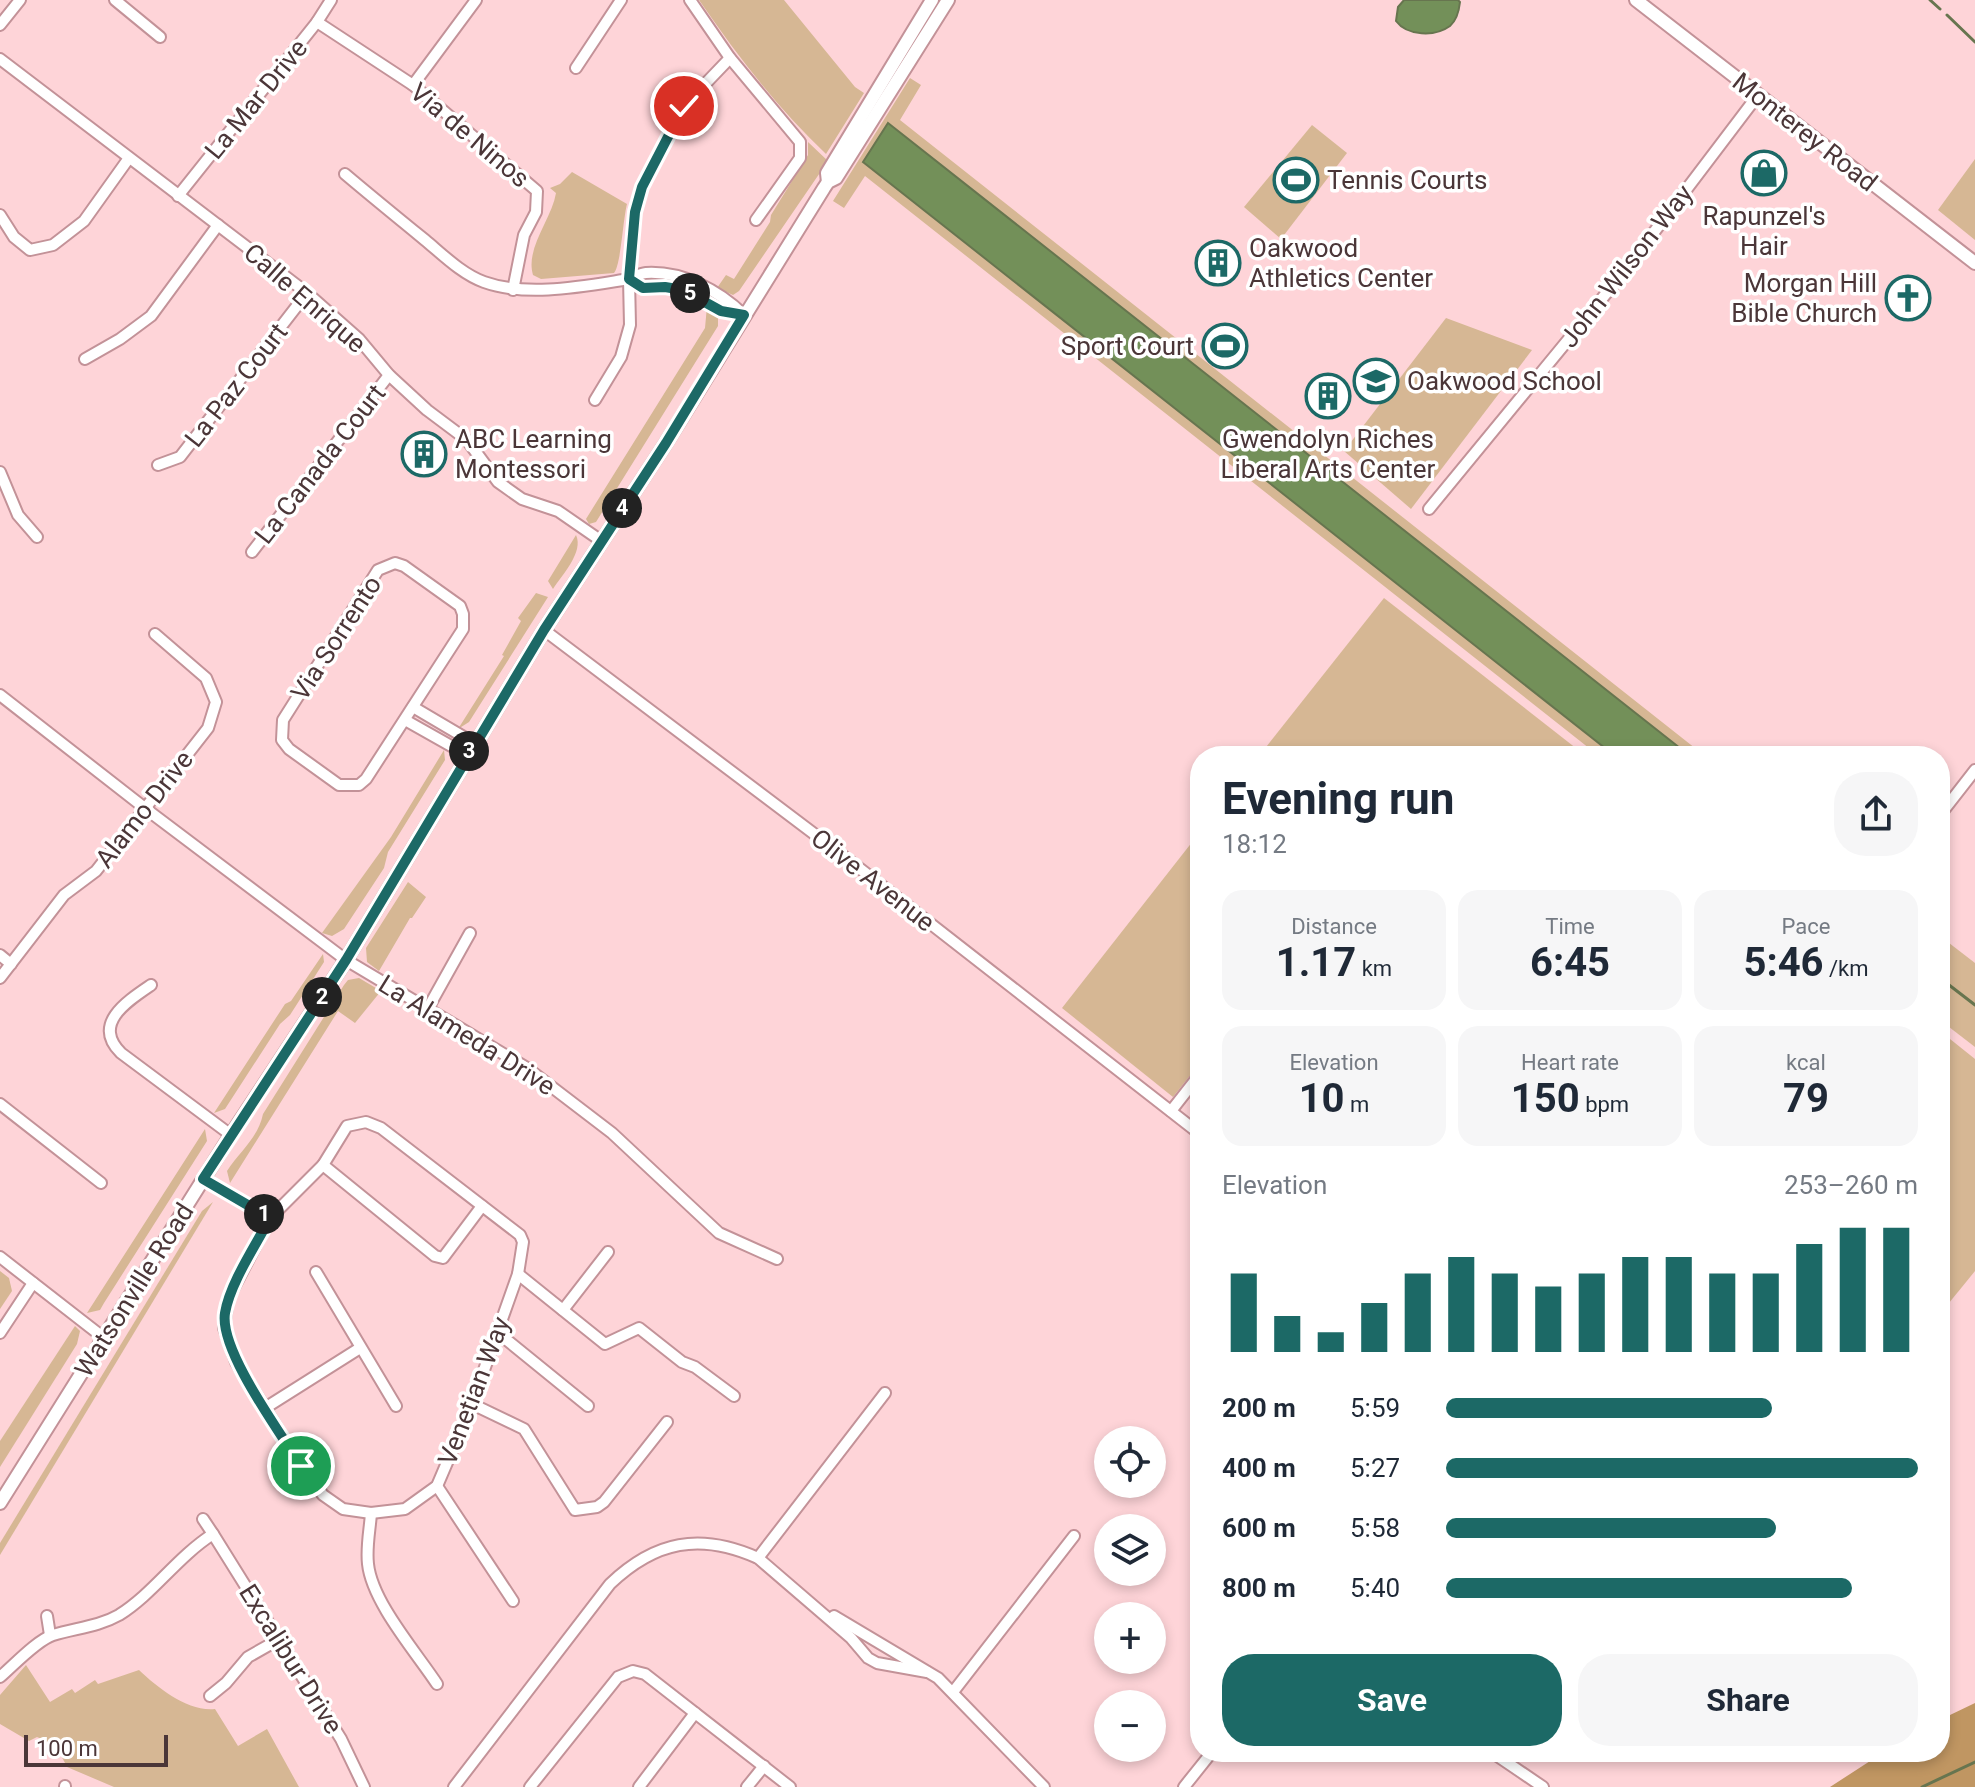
<!DOCTYPE html>
<html lang="en">
<head>
<meta charset="utf-8">
<style>
  :root { --surface:#fff; --page:#f6f6f7; --text:#1f2937; --muted:#747a83; --accent:#1c6966 }
  body { margin:0; font-family:Roboto,sans-serif; background:var(--page); color:var(--text); height:100vh; display:flex; flex-direction:column; font-size:30px; white-space:nowrap }
  * { box-sizing:border-box; margin:0 }
  p { font-size:26px; color:var(--muted) }
  .icon { flex:none; width:44px; height:44px; fill:none; stroke:currentColor; stroke-width:2; stroke-linecap:round; stroke-linejoin:round }
  .map { position:relative; flex:1; overflow:hidden }
  .details { position:absolute; left:1190px; top:746px; width:760px; height:1016px; display:flex; flex-direction:column; background:var(--surface); border-radius:32px; box-shadow:0 4px 12px #0003 }
  .details>* { flex:none }
  .buttons { position:absolute; left:1094px; top:1426px; display:grid; gap:16px }
  .buttons a { display:grid; place-items:center; width:72px; height:72px; border-radius:50%; background:var(--surface); box-shadow:0 4px 12px #0003; font-size:40px }
  .scale { position:absolute; left:24px; bottom:20px; width:144px; box-sizing:border-box; padding-left:8px; border:4px solid #4b3638; border-top:0; font-size:22px; line-height:28px; white-space:nowrap; color:#4b3638; -webkit-text-stroke:6px #fff; paint-order:stroke }
  .pin { position:absolute; display:grid; place-items:center; width:68px; height:68px; color:#fff; margin:-34px; border:4px solid #fff; border-radius:50%; box-shadow:0 2px 8px #0007 }
  .km { position:absolute; width:40px; height:40px; margin:-20px; border-radius:50%; background:#222; color:#fff; font-size:22px; line-height:40px; text-align:center }
  .round { display:grid; place-items:center; flex:none; width:84px; height:84px; border-radius:32px; background:var(--page) }
  .summary { display:flex; align-items:center; justify-content:space-between; height:136px; padding:0 32px }
  h1 { font-size:44px; font-weight:700; line-height:60px }
  .stats { display:grid; grid-template-columns:repeat(3,1fr); gap:12px; height:136px; padding:8px 32px }
  .stats div { display:grid; align-content:center; border-radius:20px; background:var(--page); text-align:center }
  .stats b { font-size:40px; font-weight:700 }
  .stats small { font-size:22px; font-weight:400 }
  .stats p { font-size:22px }
  .chart { height:224px; padding:16px 32px }
  .chart p { display:flex; justify-content:space-between }
  .chart svg { width:100%; height:144px; margin-top:8px; stroke:var(--accent); stroke-width:6 }
  .primary-button { display:flex; gap:16px; margin-top:auto; padding:16px 32px }
  .primary-button a { flex:1; height:92px; border-radius:32px; background:var(--accent); color:#fff; font-size:32px; font-weight:700; line-height:92px; text-align:center }
  .primary-button a+a { background:var(--page); color:var(--text) }
  ul { padding:0 32px; list-style:none; font-size:26px }
  li { display:grid; grid-template-columns:128px 96px 1fr; align-items:center; height:60px }
  li i { height:20px; border-radius:10px; background:var(--accent) }
  .map>svg:first-child { display:block }
</style>
</head>
<body>
<div class="map">
<svg width="1975" height="1787" viewBox="0 0 1975 1787">
  <rect width="100%" height="100%" fill="#fed4d8"/>
  <g fill="#d6b794">
    <path d="M699 0H784L855 87 864 93 826 154C777 108 737 55 699 0Z"/>
    <polygon points="910,78 921,85 900,120 1705,756 1599,756 865,176 844,208 833,201"/>
    <polygon points="1312,125 1347,153 1281,239 1244,207"/>
    <polygon points="808,142 828,161 739,291 733,295 717,288 726,275 734,279 770,222 771,215 808,155"/>
    <polygon points="1975,159 1975,240 1938,210"/>
    <path d="M572 172 627 204C623 219 621 265 614 273L541 279 533 275C525 248 552 219 556 193L550 188 560 184Z"/>
    <polygon points="707,306 718,318 718,326 596,522 589,524 586,519 705,328"/>
    <polygon points="1446,318 1532,350 1411,509 1344,451"/>
    <polygon points="1214,328 1239,330 1236,367 1210,363"/>
    <path d="M576 535C584 552 562 575 553 589L548 581Z"/>
    <polygon points="536,593 548,597 469,722 458,729 504,656 502,655 521,621 518,618"/>
    <polygon points="1384,598 1586,756 1259,756"/>
    <polygon points="444,750 445,760 440,768 388,852 384,868 344,929 332,936 322,933 391,837"/>
    <polygon points="1200,832 1200,1063 1173,1097 1062,1008"/>
    <polygon points="408,882 426,897 412,918 410,918 379,971 367,962 366,948"/>
    <polygon points="1940,936 1975,963 1975,1047 1940,1020"/>
    <polygon points="323,954 324,962 290,1015 280,1024 225,1109 214,1113 285,1004 291,1001"/>
    <path d="M359 978 381 991 355 1023 338 1011 230 1183 227 1171C240 1151 258 1138 263 1114L344 985 348 980Z"/>
    <polygon points="1940,1031 1975,1059 1975,1271 1940,1314"/>
    <polygon points="205,1129 207,1141 104,1303 100,1310 87,1313"/>
    <polygon points="213,1202 0,1555 0,1543 202,1211"/>
    <polygon points="0,1271 9,1278 12,1291 0,1309"/>
    <polygon points="75,1326 80,1331 77,1344 0,1467 0,1441"/>
    <path d="M26 1665 50 1702 72 1689 75 1693 95 1680 98 1684 139 1670C158 1688 188 1712 215 1709L238 1746 267 1729 299 1787H114L67 1767C60 1751 53 1744 37 1737L29 1741 0 1724V1695Z"/>
  </g>
  <polygon fill="#c09662" points="1975,1703 1975,1787 1830,1787 1884,1752 1940,1752 1940,1727 1945,1726 1950,1715"/>
  <g fill="#739059" stroke="#67754f" stroke-width="2">
    <path d="M1404 0H1458L1460 2C1459 11 1457 20 1450 26 1435 37 1407 36 1396 21L1398 7Z"/>
    <polygon points="888,123 1690,756 1615,756 863,162"/>
  </g>
  <g fill="none" stroke-linecap="round" stroke-linejoin="round">
    <g stroke="#67754f" stroke-width="3">
      <polyline points="1930,0 1940,9"/>
      <polyline points="1947,15 1975,42"/>
      <polyline points="1940,978 1975,1005"/>
      <polyline points="1922,1787 1975,1762"/>
    </g>
    <g stroke="#c39298" stroke-width="14">
      <g id="minor">
        <polyline points="115,0 160,37"/>
        <polyline points="690,0 730,58 800,142 800,158 756,220"/>
        <polyline points="317,22 413,85 537,191 536,212 524,235 513,290"/>
        <polyline points="0,25 20,0"/>
        <polyline points="0,59 307,293 359,339 389,375 427,410 467,440 498,482 522,499 558,511 600,540"/>
        <polyline points="576,68 621,0"/>
        <polyline points="413,85 476,0"/>
        <path d="M345 174C371 196 398 218 425 240 443 255 462 274 484 282 526 297 579 287 623 280 631 279 638 274 646 273 683 271 718 290 744 315"/>
        <polyline points="178,196 317,22 331,0"/>
        <polyline points="0,215 14,237 30,250 53,245 84,221 129,158"/>
        <path d="M629 279C649 291 663 284 684 291 708 299 716 310 743 315"/>
        <polyline points="85,359 120,339 151,316 218,225"/>
        <polyline points="595,400 621,357 630,325 629,279 635,212 642,187 684,106 730,58"/>
        <polyline points="158,465 180,457 307,293"/>
        <polyline points="0,472 18,515 37,537"/>
        <polyline points="1429,509 1623,273 1758,95"/>
        <polyline points="252,552 389,375"/>
        <polygon points="395,563 404,566 460,606 463,614 463,629 366,779 359,785 339,785 289,749 282,740 283,720 378,570"/>
        <polyline points="544,630 854,864 1200,1134"/>
        <polyline points="0,695 146,809 346,960 527,1068 612,1133 719,1233 777,1259"/>
        <polyline points="413,707 474,743"/>
        <polyline points="405,720 467,755"/>
        <polyline points="1940,815 1975,770"/>
        <polyline points="0,955 11,964"/>
        <polyline points="0,978 64,895 96,871 208,728 216,702 206,678 155,634"/>
        <path d="M151 985C126 1002 92 1024 121 1053L231 1135"/>
        <polyline points="427,1010 470,933"/>
        <polyline points="0,1104 101,1183"/>
        <polyline points="1171,1111 1200,1074"/>
        <polygon points="366,1122 381,1128 520,1235 523,1242 518,1274 472,1404 437,1486 405,1509 371,1513 343,1509 323,1495 301,1466 236,1362 224,1328 228,1299 270,1218 323,1165 347,1126"/>
        <polyline points="323,1165 435,1256 443,1258 482,1206"/>
        <polyline points="203,1179 270,1218"/>
        <polyline points="0,1257 104,1338"/>
        <polyline points="316,1272 396,1406"/>
        <polyline points="518,1274 605,1344 639,1328 682,1362 695,1367 734,1396"/>
        <polyline points="563,1310 608,1252"/>
        <polyline points="497,1332 588,1406"/>
        <polyline points="0,1333 33,1283"/>
        <polyline points="472,1404 524,1429 575,1510 597,1507 604,1502 667,1422"/>
        <polyline points="265,1408 360,1348"/>
        <polyline points="437,1486 513,1601"/>
        <path d="M371 1513C370 1529 366 1547 368 1564 372 1602 416 1652 437 1684"/>
        <polyline points="203,1519 213,1534"/>
        <polyline points="758,1558 885,1393"/>
        <polyline points="47,1616 50,1635"/>
        <polyline points="834,1616 938,1678 1044,1787"/>
        <path d="M0 1677C13 1666 37 1640 53 1635 75 1628 98 1627 119 1615 154 1593 176 1558 213 1534L341 1739 364 1787"/>
        <polyline points="953,1692 1074,1536"/>
        <polyline points="210,1696 226,1683 248,1657 278,1640"/>
        <polyline points="1486,1752 1496,1755 1543,1787"/>
        <polyline points="65,1787 65,1786"/>
        <path d="M454 1787 610 1584C655 1541 700 1532 758 1558L851 1638 868 1658 877 1663 927 1672"/>
        <polyline points="530,1787 618,1677 633,1671 645,1674 790,1787"/>
        <polyline points="639,1787 695,1713"/>
        <polyline points="747,1787 764,1766"/>
        <polyline points="1184,1787 1212,1752"/>
      </g>
    </g>
    <g stroke="#c39298" stroke-width="16">
      <g id="major">
        <polyline points="1636,0 1975,263"/>
        <polyline points="828,182 827,173 932,0"/>
        <polyline points="0,1503 231,1135 346,960 544,630 666,443 824,188 828,182 836,178 948,0"/>
      </g>
    </g>
    <use href="#minor" stroke="#fff" stroke-width="10"/>
    <use href="#major" stroke="#fff" stroke-width="12"/>
  </g>
  <g fill="none" stroke-linecap="round" stroke-linejoin="round">
    <g stroke="#fff" stroke-width="16">
      <path id="route" d="M301 1466C280 1432 219 1350 225 1313 230 1283 256 1245 270 1218L203 1179 346 960 544 630 666 443 744 315 721 311 683 290 665 287 643 288 629 279 635 212 642 187 684 106"/>
    </g>
    <use href="#route" stroke="#1c6966" stroke-width="10"/>
  </g>
  <defs>
    <g id="shop-ring" transform="scale(2.3)"><circle r="9.5" fill="#fff" stroke="#1c6966" stroke-width="1.5"/><path d="M-5-2.5h2.3a2.7 3.5 0 0 1 5.4 0H5L5.5 6h-11ZM-1.5-2.5h3a1.5 2.3 0 0 0-3 0Z" fill="#1c6966"/></g>
    <g id="stadium-ring" transform="scale(2.3)"><circle r="9.5" fill="#fff" stroke="#1c6966" stroke-width="1.5"/><path d="M0-5a6.5 5 0 1 0 0 10a6.5 5 0 1 0 0-10ZM-3.5-1.8h7v3.6h-7Z" fill="#1c6966"/></g>
    <g id="building-ring" transform="scale(2.3)"><circle r="9.5" fill="#fff" stroke="#1c6966" stroke-width="1.5"/><path d="M-4-6H4V6H1V3H-1V6H-4ZM-2.5-4.3h1.7v1.8h-1.7ZM.8-4.3h1.7v1.8H.8ZM-2.5-1h1.7V.8h-1.7ZM.8-1h1.7V.8H.8Z" fill="#1c6966"/></g>
    <g id="church-ring" transform="scale(2.3)"><circle r="9.5" fill="#fff" stroke="#1c6966" stroke-width="1.5"/><path d="M-1.2-6h2.4v3.5h3.3v2.4h-3.3V6h-2.4V-.1h-3.3v-2.4h3.3Z" fill="#1c6966"/></g>
    <g id="school-ring" transform="scale(2.3)"><circle r="9.5" fill="#fff" stroke="#1c6966" stroke-width="1.5"/><path d="M0-5L7-2L0 1L-7-2ZM-4 1L0 2.5L4 1V4Q0 6-4 4Z" fill="#1c6966"/></g>
  </defs>
  <g fill-rule="evenodd">
    <use href="#shop-ring" x="1764" y="173"/>
    <use href="#stadium-ring" x="1296" y="180"/>
    <use href="#building-ring" x="1218" y="263"/>
    <use href="#church-ring" x="1908" y="298"/>
    <use href="#stadium-ring" x="1225" y="346"/>
    <use href="#school-ring" x="1376" y="381"/>
    <use href="#building-ring" x="1328" y="396"/>
    <use href="#building-ring" x="424" y="454"/>
  </g>
  <g text-anchor="middle" dominant-baseline="central" stroke-width="7" stroke-linejoin="round" paint-order="stroke">
    <g font-size="26" fill="#4b3638" stroke="#fff">
      <text transform="translate(256 99) rotate(-51)">La Mar Drive</text>
      <text transform="translate(1805 132) rotate(38)">Monterey Road</text>
      <text transform="translate(470 135) rotate(40)">Via de Ninos</text>
      <text transform="translate(1626 266) rotate(-52)">John Wilson Way</text>
      <text transform="translate(305 298) rotate(41)">Calle Enrique</text>
      <text transform="translate(236 385) rotate(-52)">La Paz Court</text>
      <text transform="translate(320 464) rotate(-52)">La Canada Court</text>
      <text transform="translate(336 638) rotate(-57)">Via Sorrento</text>
      <text transform="translate(144 809) rotate(-52)">Alamo Drive</text>
      <text transform="translate(873 880) rotate(38)">Olive Avenue</text>
      <text transform="translate(467 1035) rotate(32)">La Alameda Drive</text>
      <text transform="translate(134 1290) rotate(-58)">Watsonville Road</text>
      <text transform="translate(474 1391) rotate(-69)">Venetian Way</text>
      <text transform="translate(291 1659) rotate(58)">Excalibur Drive</text>
    </g>
    <g font-size="26" fill="#4b3638" stroke="#fff" text-anchor="start">
      <text x="1327" y="180">Tennis Courts</text>
      <text x="1764" y="216" text-anchor="middle">Rapunzel's<tspan x="1764" dy="30">Hair</tspan></text>
      <text x="1249" y="248">Oakwood<tspan x="1249" dy="30">Athletics Center</tspan></text>
      <text x="1877" y="283" text-anchor="end">Morgan Hill<tspan x="1877" dy="30">Bible Church</tspan></text>
      <text x="1194" y="346" text-anchor="end">Sport Court</text>
      <text x="1407" y="381">Oakwood School</text>
      <text x="455" y="439">ABC Learning<tspan x="455" dy="30">Montessori</tspan></text>
      <text x="1328" y="439" text-anchor="middle">Gwendolyn Riches<tspan x="1328" dy="30">Liberal Arts Center</tspan></text>
    </g>
  </g>
</svg>
<div class="buttons">
<a><svg class="icon" aria-label="locate" viewBox="0 0 24 24"><circle cx="12" cy="12" r="6"/><path d="M12 2v4M12 18v4M2 12h4M18 12h4"/></svg></a>
<a><svg class="icon" aria-label="layers" viewBox="0 0 24 24"><path d="M12 4l9 5-9 5-9-5zM3 14l9 5 9-5"/></svg></a>
<a>+</a>
<a>−</a>
</div>
<div class="scale">100 m</div>
<div class="pin" style="left:301px;top:1466px;background:#1e9e55"><svg class="icon" aria-label="arrive" viewBox="0 0 24 24"><path d="M6 21V4h12l-3 4 3 4H6"/></svg></div>
<div class="pin" style="left:684px;top:106px;background:#d93025"><svg class="icon" aria-label="check" viewBox="0 0 24 24"><path d="M5 12l5 5 9-10"/></svg></div>
<b class="km" style="left:264px;top:1214px">1</b>
<b class="km" style="left:322px;top:997px">2</b>
<b class="km" style="left:469px;top:751px">3</b>
<b class="km" style="left:622px;top:508px">4</b>
<b class="km" style="left:690px;top:293px">5</b>
<section class="details">
<div class="summary"><div><h1>Evening run</h1><p>18:12</p></div><a class="round"><svg class="icon" aria-label="share" viewBox="0 0 24 24"><path d="M12 15V3M7 8l5-5 5 5M5 13v7h14v-7"/></svg></a></div>
<div class="stats">
<div><p>Distance</p><b>1.17<small> km</small></b></div>
<div><p>Time</p><b>6:45</b></div>
<div><p>Pace</p><b>5:46<small> /km</small></b></div>
</div>
<div class="stats">
<div><p>Elevation</p><b>10<small> m</small></b></div>
<div><p>Heart rate</p><b>150<small> bpm</small></b></div>
<div><p>kcal</p><b>79</b></div>
</div>
<div class="chart"><p><span>Elevation</span>253–260 m</p>
<svg viewBox="0 0 160 44" preserveAspectRatio="none"><path d="M5 44V20M15 44V33M25 44V38M35 44V29M45 44V20M55 44V15M65 44V20M75 44V24M85 44V20M95 44V15M105 44V15M115 44V20M125 44V20M135 44V11M145 44V6M155 44V6"/></svg>
</div>
<ul>
<li><b>200 m</b>5:59<i style="width:69%"></i></li>
<li><b>400 m</b>5:27<i style="width:100%"></i></li>
<li><b>600 m</b>5:58<i style="width:70%"></i></li>
<li><b>800 m</b>5:40<i style="width:86%"></i></li>
</ul>
<div class="primary-button"><a>Save</a><a>Share</a></div>
</section>
</div>
</body>
</html>
